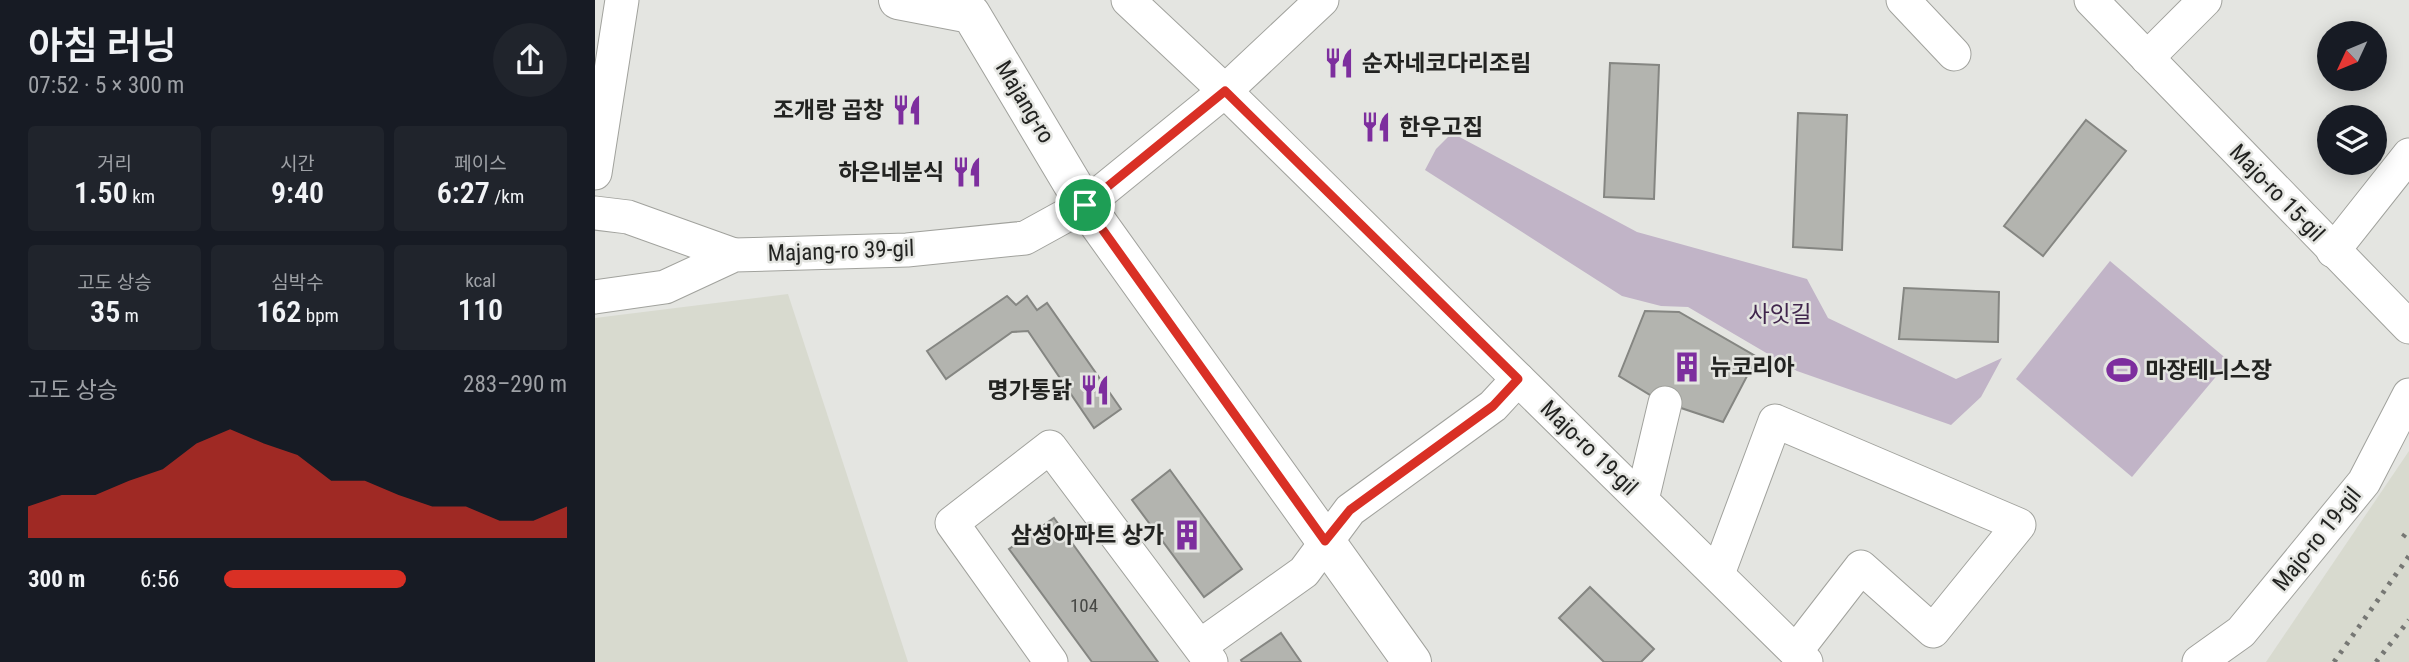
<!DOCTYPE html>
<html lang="ko">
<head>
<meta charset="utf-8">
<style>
  :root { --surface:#171b24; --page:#20242c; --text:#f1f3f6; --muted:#9ea1a6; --accent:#d93025 }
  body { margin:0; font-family:"Roboto Condensed","Noto Sans KR",sans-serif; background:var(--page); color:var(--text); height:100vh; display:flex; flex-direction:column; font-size:26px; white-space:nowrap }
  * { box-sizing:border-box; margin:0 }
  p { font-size:23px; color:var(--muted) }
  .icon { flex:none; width:38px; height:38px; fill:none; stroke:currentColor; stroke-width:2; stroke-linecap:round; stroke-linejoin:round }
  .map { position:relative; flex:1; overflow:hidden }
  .side { display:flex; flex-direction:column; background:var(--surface); width:595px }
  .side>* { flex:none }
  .needle { width:46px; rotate:226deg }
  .tools { position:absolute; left:1722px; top:21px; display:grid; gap:14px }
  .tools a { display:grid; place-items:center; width:70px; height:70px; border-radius:50%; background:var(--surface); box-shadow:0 4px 18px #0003; font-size:35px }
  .pin { position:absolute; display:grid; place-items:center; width:60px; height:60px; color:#fff; margin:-30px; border:4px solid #fff; border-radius:50%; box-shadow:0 2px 7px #0007 }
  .round { display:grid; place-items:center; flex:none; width:74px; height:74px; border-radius:37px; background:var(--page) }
  .headline { display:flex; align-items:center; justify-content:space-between; height:119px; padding:0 28px }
  h1 { font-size:38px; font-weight:600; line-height:52px }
  .stats { display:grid; grid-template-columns:repeat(3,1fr); gap:10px; height:119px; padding:7px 28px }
  .stats div { display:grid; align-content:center; border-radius:7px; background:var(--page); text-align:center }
  .stats b { font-size:30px; font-weight:600 }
  .stats small { font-size:19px; font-weight:400 }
  .stats p { font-size:19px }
  .chart { height:196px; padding:14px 28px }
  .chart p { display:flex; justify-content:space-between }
  .chart svg { width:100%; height:126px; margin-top:7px; fill:var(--accent); opacity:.7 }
  ul { padding:0 28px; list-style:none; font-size:23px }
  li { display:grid; grid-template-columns:112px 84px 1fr; align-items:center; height:52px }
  li i { height:18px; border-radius:9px; background:var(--accent) }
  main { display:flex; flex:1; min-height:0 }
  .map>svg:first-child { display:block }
</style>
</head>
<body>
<main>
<section class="side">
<div class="headline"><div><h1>아침 러닝</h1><p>07:52 · 5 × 300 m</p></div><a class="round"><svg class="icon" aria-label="share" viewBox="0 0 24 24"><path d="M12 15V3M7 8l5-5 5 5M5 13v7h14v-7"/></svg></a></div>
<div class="stats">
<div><p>거리</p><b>1.50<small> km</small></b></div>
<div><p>시간</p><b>9:40</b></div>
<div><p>페이스</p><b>6:27<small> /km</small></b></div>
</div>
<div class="stats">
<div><p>고도 상승</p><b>35<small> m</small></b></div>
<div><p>심박수</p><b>162<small> bpm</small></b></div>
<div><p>kcal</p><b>110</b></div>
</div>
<div class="chart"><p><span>고도 상승</span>283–290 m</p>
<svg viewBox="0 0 160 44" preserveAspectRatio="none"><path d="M0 44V33L10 29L20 29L30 24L40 20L50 11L60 6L70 11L80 15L90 24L100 24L110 29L120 33L130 33L140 38L150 38L160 33V44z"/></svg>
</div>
<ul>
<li><b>300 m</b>6:56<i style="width:53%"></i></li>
</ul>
</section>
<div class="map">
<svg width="1814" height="662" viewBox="0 0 1814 662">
  <rect width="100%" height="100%" fill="#e4e5e1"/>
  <g fill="#d8dacf">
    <polygon points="193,294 313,662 0,662 0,318"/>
    <polygon points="1814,451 1814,662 1671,662"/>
  </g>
  <g fill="#c1b4c7">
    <polygon points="857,133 1042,232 1212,279 1233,318 1361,379 1407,358 1386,397 1356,425 1202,371 1093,307 1066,306 1027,296 830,170 841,149"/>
    <polygon points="1515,261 1634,361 1537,477 1421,379"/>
  </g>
  <g fill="#b3b4af" stroke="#858682" stroke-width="2">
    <polygon points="1015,63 1064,65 1059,199 1009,197"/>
    <polygon points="1203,113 1252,115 1247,250 1198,247"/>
    <polygon points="1491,120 1531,151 1448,256 1409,226"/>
    <polygon points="1309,288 1404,292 1403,342 1304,339"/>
    <polygon points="412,296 421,305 432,296 442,310 452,303 526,409 499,428 433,331 417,332 351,379 332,351"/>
    <polygon points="1050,311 1084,312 1162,357 1128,422 1065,401 1024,376"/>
    <polygon points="575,470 647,569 609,597 537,500"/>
    <polygon points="459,518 563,662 497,662 414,549"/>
    <polygon points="995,587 1059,649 1046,662 1009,662 964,618"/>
    <polygon points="686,633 706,662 647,662 646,660"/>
  </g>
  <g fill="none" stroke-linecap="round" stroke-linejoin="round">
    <g stroke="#a1a29d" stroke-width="35">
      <g id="street">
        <polyline points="533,0 630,91 1211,662"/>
        <polyline points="1308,0 1359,54"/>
        <polyline points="1496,0 1814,327"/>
        <polyline points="1552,58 1610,0"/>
        <polyline points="0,173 27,0"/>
        <polyline points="0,213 33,217 139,255"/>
        <polyline points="1738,251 1814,155"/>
        <polyline points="0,297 70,287 139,255 312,250 430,238 490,205 630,91 727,0"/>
        <polyline points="1047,500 1070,403"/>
        <polyline points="1123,574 1180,421 1424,525 1338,631 1266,567 1201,651"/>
        <polyline points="605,646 709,572 755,510 898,406 923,379"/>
        <polyline points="456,662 357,523 455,447 616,662"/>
        <polyline points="1604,662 1646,632 1769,482 1814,395"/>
      </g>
    </g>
    <g stroke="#a1a29d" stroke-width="40">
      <polyline id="secondary" points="303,0 376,14 490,205 817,662"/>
    </g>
    <use href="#street" stroke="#fff" stroke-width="33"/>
    <use href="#secondary" stroke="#fff" stroke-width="38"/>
    <g stroke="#767774" stroke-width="5" stroke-dasharray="3.5 7" stroke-linecap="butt">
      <polyline points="1808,537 1814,529"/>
      <polyline points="1739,662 1814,556"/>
      <polyline points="1781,662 1814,620"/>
    </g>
  </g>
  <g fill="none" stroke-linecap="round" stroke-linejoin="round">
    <g stroke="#fff" stroke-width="14">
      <polygon id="route" points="630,91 923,379 898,406 755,510 730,541 490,205"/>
    </g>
    <use href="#route" stroke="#d93025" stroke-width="9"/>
  </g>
  <defs>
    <g id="restaurant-bare" transform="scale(2.415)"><path d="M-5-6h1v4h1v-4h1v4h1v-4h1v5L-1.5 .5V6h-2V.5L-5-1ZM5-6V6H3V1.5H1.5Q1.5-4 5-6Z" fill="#7d2e9e" stroke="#e4e5e1" stroke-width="2.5" paint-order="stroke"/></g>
    <g id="building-bare" transform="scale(2.415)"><path d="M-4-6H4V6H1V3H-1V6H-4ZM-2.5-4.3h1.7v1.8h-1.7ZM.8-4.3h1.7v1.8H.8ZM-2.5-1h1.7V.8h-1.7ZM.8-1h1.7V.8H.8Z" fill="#7d2e9e" stroke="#e4e5e1" stroke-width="2.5" paint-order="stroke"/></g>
    <g id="stadium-bare" transform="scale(2.415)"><path d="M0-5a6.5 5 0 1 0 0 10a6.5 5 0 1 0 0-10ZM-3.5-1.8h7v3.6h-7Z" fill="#7d2e9e" stroke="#e4e5e1" stroke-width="2.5" paint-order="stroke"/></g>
  </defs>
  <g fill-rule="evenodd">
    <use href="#restaurant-bare" x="744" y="63"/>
    <use href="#restaurant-bare" x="312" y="110"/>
    <use href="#restaurant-bare" x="781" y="127"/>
    <use href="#restaurant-bare" x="372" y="172"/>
    <use href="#building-bare" x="1092" y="367"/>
    <use href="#stadium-bare" x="1527" y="370"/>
    <use href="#restaurant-bare" x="500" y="390"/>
    <use href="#building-bare" x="592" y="535"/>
  </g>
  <g text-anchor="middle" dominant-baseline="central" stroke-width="5" stroke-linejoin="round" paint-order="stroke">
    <g font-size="19" fill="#464744">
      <text x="489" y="605">104</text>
    </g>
    <g font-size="23" font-weight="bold" fill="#222321" stroke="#e4e5e1" text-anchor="start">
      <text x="767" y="63">순자네코다리조림</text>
      <text x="289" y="110" text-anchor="end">조개랑 곱창</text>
      <text x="804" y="127">한우고집</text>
      <text x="349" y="172" text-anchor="end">하은네분식</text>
      <text x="1115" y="367">뉴코리아</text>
      <text x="1550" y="370">마장테니스장</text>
      <text x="477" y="390" text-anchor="end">명가통닭</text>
      <text x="569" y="535" text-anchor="end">삼성아파트 상가</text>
    </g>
    <g font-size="23" fill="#222321" stroke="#e4e5e1">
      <text transform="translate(430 102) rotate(59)">Majang-ro</text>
      <text transform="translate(1682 193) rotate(46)">Majo-ro 15-gil</text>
      <text transform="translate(246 251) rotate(-2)">Majang-ro 39-gil</text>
      <text transform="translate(994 448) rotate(44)">Majo-ro 19-gil</text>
      <text transform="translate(1722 539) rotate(-51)">Majo-ro 19-gil</text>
    </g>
    <g font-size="23" fill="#41264d" stroke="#e4e5e1">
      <text x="1185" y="314">사잇길</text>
    </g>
  </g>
</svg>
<div class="tools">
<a><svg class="needle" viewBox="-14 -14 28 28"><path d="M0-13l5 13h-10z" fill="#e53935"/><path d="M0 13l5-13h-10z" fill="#9ea1a6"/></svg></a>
<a><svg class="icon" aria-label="layers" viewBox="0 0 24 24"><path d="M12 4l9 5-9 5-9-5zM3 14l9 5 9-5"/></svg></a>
</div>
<div class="pin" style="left:490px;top:205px;background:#1e9e55"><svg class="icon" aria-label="arrive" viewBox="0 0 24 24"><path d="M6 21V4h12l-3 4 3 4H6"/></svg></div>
</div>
</main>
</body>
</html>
